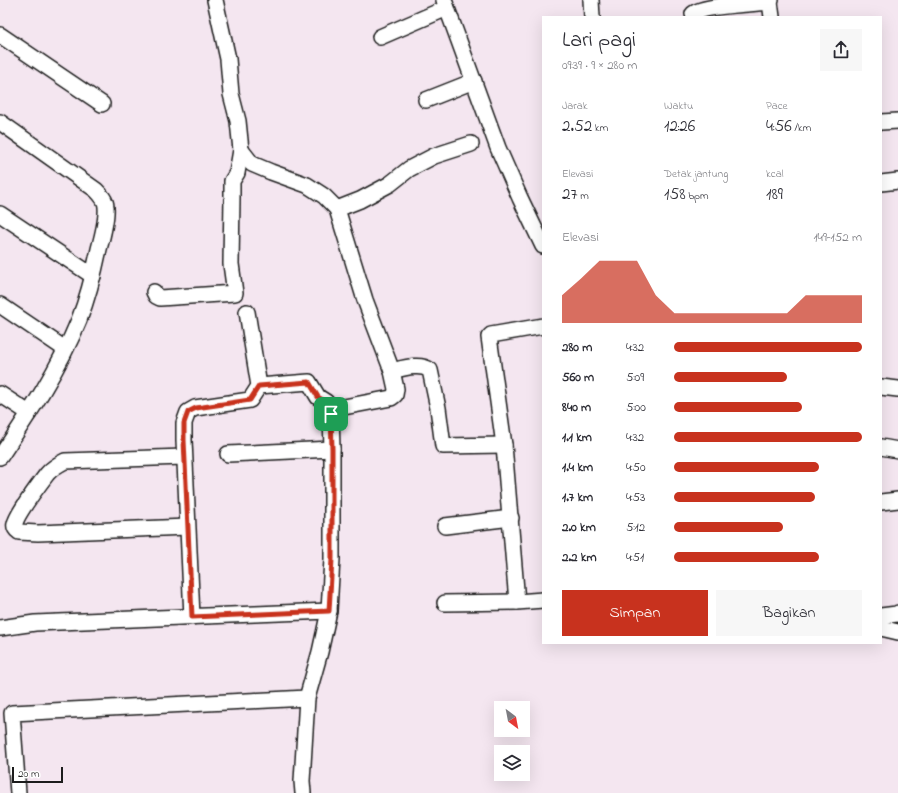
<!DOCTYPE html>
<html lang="id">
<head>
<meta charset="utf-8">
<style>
  :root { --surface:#fff; --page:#f7f7f7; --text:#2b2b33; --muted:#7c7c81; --accent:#c8321e }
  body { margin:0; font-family:"Indie Flower",sans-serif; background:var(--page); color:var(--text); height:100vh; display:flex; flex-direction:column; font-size:15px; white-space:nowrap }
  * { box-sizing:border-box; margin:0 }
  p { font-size:13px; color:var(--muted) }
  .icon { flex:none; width:22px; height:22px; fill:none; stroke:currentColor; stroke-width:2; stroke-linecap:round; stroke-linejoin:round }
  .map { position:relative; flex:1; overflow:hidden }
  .drawer { position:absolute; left:542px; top:16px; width:340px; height:628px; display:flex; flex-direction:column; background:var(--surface); border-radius:0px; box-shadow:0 4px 16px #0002 }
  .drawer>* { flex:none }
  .needle { width:26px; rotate:148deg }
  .tools { position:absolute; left:494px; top:701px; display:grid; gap:8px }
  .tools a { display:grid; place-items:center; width:36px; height:36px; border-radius:0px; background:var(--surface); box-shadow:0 4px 16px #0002; font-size:20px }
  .scale { position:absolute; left:12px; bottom:10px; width:51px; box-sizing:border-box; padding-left:4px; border:2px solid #1c1c1c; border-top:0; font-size:11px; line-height:14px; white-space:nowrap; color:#1c1c1c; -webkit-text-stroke:3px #fff; paint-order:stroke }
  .pin { position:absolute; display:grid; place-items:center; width:34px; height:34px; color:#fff; margin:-17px; border-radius:8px; box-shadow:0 2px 6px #0006 }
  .round { display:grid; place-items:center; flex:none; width:42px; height:42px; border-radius:0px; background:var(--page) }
  .headline { display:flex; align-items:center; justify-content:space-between; height:68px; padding:0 20px }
  h1 { font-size:22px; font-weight:600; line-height:30px }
  .figures { display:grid; grid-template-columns:repeat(3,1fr); gap:6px; height:68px; padding:4px 20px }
  .figures div { display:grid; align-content:center }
  .figures b { font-size:17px; font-weight:600 }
  .figures small { font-size:11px; font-weight:400 }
  .figures p { font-size:11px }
  .chart { height:112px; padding:8px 20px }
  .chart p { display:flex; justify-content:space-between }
  .chart svg { width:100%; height:72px; margin-top:4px; fill:var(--accent); opacity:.7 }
  .button { display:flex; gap:8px; margin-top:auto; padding:8px 20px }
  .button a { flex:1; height:46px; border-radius:0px; background:var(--accent); color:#fff; font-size:16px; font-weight:600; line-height:46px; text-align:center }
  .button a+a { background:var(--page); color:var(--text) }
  ul { padding:0 20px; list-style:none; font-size:13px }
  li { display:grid; grid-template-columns:64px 48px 1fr; align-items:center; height:30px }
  li i { height:10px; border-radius:5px; background:var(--accent) }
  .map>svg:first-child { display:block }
</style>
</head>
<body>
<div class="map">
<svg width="898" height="793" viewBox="0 0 898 793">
  <rect width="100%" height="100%" fill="#f4e6f0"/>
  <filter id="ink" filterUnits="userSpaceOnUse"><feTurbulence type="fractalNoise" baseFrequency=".025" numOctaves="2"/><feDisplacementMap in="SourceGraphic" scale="8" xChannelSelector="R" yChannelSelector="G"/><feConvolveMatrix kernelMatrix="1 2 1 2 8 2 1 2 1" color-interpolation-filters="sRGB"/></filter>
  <g filter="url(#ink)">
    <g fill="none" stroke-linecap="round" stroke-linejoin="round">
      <g stroke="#1c1c1c" stroke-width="18">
        <g id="street">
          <polyline points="444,0 498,148 520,198 543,246"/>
          <polyline points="591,0 592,17"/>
          <polyline points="771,0 770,2 772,17"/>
          <path d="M694 17 693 14C703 5 754 4 770 2"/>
          <polyline points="0,35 102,104"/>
          <polyline points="380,37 447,8"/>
          <polyline points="426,100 474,81"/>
          <path d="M0 122 96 190C100 194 106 200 106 207 107 218 102 238 99 249 94 273 88 297 79 320 59 369 29 414 0 457"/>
          <polyline points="881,122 898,121"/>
          <polyline points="241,150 252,164 271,172 307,185 324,196 337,209 365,300 392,371 396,389 395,395 391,398 344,407 331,414"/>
          <polyline points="881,183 898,181"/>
          <polyline points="337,209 360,200 390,184 409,169 434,156 471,144"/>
          <polyline points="0,214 93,276"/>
          <polyline points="154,292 156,296 160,298 235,293 231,264 232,197 232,181 237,173 241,150 238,121 231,94 228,59 215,0"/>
          <polyline points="0,305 65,349"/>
          <path d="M392 371C404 368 420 363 430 370L438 408 443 446 504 445"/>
          <polyline points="259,386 309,382 318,397 326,402 331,414 332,449 332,559 329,611 320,652 307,698 302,781 303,793"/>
          <polyline points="881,387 898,389"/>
          <polyline points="0,394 29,413"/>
          <polyline points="881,447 898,450"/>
          <polyline points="228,454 332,449"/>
          <path d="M184 457 65 461C59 464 52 468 47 474 41 482 16 515 15 524 14 527 16 530 19 532L38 533 187 527"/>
          <polyline points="881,502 898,500"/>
          <polyline points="445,526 511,518"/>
          <polyline points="517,602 504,445 489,337 491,335 543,326"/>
          <polyline points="445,603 517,602 543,600"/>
          <polyline points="881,616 897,614 898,613"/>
          <polyline points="192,617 184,440 184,423 188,412 195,408 250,400 259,386 247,312"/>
          <polyline points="0,628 35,623 329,611"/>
          <polyline points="881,628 898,632"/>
          <polyline points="18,793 12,713 307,698"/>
        </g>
      </g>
      <use href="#street" stroke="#fff" stroke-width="15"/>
    </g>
  </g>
  <g fill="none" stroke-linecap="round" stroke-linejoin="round" filter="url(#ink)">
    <g stroke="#fff" stroke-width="8">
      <polygon id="route" points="309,382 318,397 326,402 331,414 332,449 332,559 329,611 192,617 184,440 184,423 188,412 196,408 250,400 259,386"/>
    </g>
    <use href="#route" stroke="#c8321e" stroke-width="5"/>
  </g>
</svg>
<div class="tools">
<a><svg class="needle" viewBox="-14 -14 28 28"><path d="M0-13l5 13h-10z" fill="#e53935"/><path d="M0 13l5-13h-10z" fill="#7c7c81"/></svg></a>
<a><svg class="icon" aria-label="layers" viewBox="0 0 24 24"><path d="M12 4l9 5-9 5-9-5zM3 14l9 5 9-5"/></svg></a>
</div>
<div class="scale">20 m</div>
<div class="pin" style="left:331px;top:414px;background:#1e9e55"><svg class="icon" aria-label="arrive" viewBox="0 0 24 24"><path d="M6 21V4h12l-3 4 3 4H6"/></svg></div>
<section class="drawer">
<div class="headline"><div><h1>Lari pagi</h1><p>09:39 · 9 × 280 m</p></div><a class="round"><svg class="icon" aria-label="share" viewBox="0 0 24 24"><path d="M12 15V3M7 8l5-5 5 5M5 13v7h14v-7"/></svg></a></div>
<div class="figures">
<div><p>Jarak</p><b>2.52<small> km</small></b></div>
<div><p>Waktu</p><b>12:26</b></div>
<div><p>Pace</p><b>4:56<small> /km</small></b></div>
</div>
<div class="figures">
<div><p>Elevasi</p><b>27<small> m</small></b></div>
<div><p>Detak jantung</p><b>158<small> bpm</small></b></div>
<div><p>kcal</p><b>189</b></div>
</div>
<div class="chart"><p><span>Elevasi</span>149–152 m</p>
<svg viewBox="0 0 160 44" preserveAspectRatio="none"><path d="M0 44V27L10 17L20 6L30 6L40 6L50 27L60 38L70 38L80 38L90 38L100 38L110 38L120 38L130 27L140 27L150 27L160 27V44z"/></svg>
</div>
<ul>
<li><b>280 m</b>4:32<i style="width:100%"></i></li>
<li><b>560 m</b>5:09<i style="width:60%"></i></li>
<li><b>840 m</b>5:00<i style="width:68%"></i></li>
<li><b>1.1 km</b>4:32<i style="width:100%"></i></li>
<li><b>1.4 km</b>4:50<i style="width:77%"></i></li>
<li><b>1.7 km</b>4:53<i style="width:75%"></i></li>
<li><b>2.0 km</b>5:12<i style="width:58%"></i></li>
<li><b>2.2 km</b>4:51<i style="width:77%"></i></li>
</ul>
<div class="button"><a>Simpan</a><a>Bagikan</a></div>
</section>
</div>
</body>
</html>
